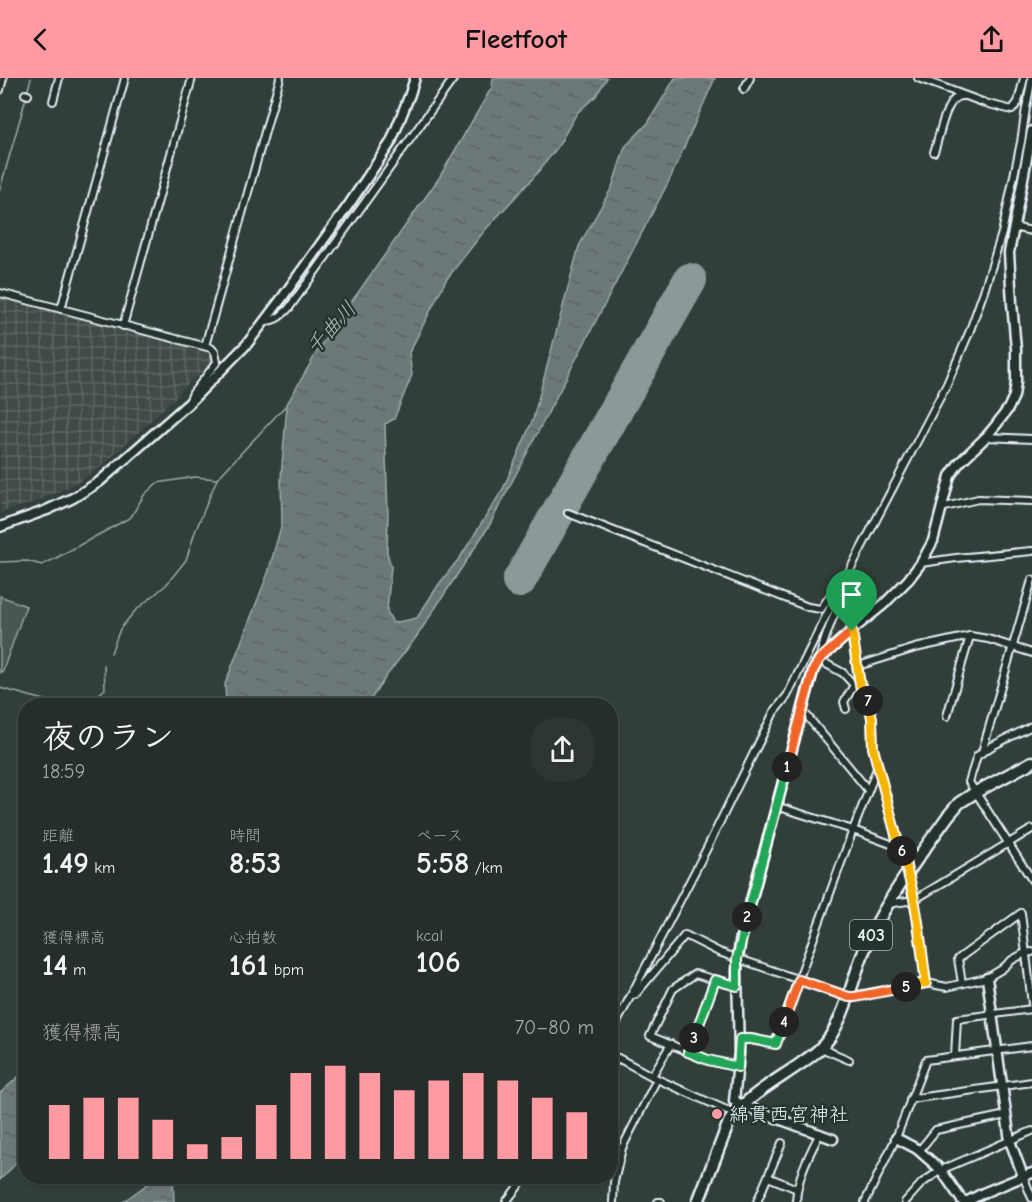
<!DOCTYPE html>
<html lang="ja">
<head>
<meta charset="utf-8">
<style>
  :root { --surface:#262e2b; --page:#2e3633; --text:#f1f3f6; --muted:#a4a8a9; --line:#424a47; --accent:#ff9aa2 }
  body { margin:0; font-family:"Comic Neue","Klee One",sans-serif; background:var(--page); color:var(--text); height:100vh; display:flex; flex-direction:column; font-size:22px; white-space:nowrap }
  * { box-sizing:border-box; margin:0 }
  p { font-size:20px; color:var(--muted) }
  .icon { flex:none; width:33px; height:33px; fill:none; stroke:currentColor; stroke-width:2; stroke-linecap:round; stroke-linejoin:round }
  .map { position:relative; flex:1; overflow:hidden }
  .drawer { position:absolute; left:18px; top:620px; width:600px; height:486px; display:flex; flex-direction:column; background:var(--surface); border-radius:24px; box-shadow:0 2px 4px #0004,0 0 0 2px var(--line) }
  .drawer>* { flex:none }
  .pin { position:absolute; display:grid; place-items:center; width:51px; height:51px; color:#fff; margin:-62px -26px; border-radius:50% 50% 50% 0; rotate:-45deg; box-shadow:0 0 6px #0007 }
  .pin .icon { rotate:45deg }
  .km { position:absolute; width:30px; height:30px; margin:-15px; border-radius:50%; background:#222; color:#fff; font-size:16px; line-height:30px; text-align:center }
  .round { display:grid; place-items:center; flex:none; width:63px; height:63px; border-radius:24px; background:var(--page) }
  .summary { display:flex; align-items:center; justify-content:space-between; height:102px; padding:0 24px }
  h1 { font-size:33px; font-weight:600; line-height:45px }
  .figures { display:grid; grid-template-columns:repeat(3,1fr); gap:9px; height:102px; padding:6px 24px }
  .figures div { display:grid; align-content:center }
  .figures b { font-size:30px; font-weight:600 }
  .figures small { font-size:16px; font-weight:400 }
  .figures p { font-size:16px }
  .chart { height:168px; padding:12px 24px }
  .chart p { display:flex; justify-content:space-between }
  .chart svg { width:100%; height:108px; margin-top:6px; stroke:var(--accent); stroke-width:6 }
  header { display:flex; justify-content:space-between; align-items:center; height:78px; padding:0 24px; background:var(--accent); color:#111; font-size:27px; font-weight:600 }
  .map>svg:first-child { display:block }
</style>
</head>
<body>
<header><svg class="icon" aria-label="back" viewBox="0 0 24 24"><path d="M15 5l-7 7 7 7"/></svg>Fleetfoot<svg class="icon" aria-label="share" viewBox="0 0 24 24"><path d="M12 15V3M7 8l5-5 5 5M5 13v7h14v-7"/></svg></header>
<div class="map">
<svg width="1032" height="1124" viewBox="0 0 1032 1124">
  <defs>
    <pattern id="industrial-grid" width="8" height="8" patternUnits="userSpaceOnUse" patternTransform="scale(1.5)"><rect width="8" height="8" fill="#3f4b46"/><path d="M0 4h8M4 0v8" fill="none" stroke="#5b6561"/></pattern>
    <pattern id="water-ripples" width="26" height="14" patternUnits="userSpaceOnUse" patternTransform="scale(1.5)"><rect width="26" height="14" fill="#6d7978"/><path d="M2 4q2-2 4 0t4 0M15 11q2-2 4 0t4 0" fill="none" stroke="#5b6363"/></pattern>
  </defs>
  <rect width="100%" height="100%" fill="#323e39"/>
  <filter id="ink" filterUnits="userSpaceOnUse"><feTurbulence type="fractalNoise" baseFrequency=".0167" numOctaves="2"/><feDisplacementMap in="SourceGraphic" scale="12" xChannelSelector="R" yChannelSelector="G"/><feConvolveMatrix kernelMatrix="1 2 1 2 8 2 1 2 1" color-interpolation-filters="sRGB"/></filter>
  <g filter="url(#ink)">
    <polygon fill="url(#industrial-grid)" points="0,218 208,271 214,277 213,284 179,314 177,318 102,388 77,405 38,423 0,435"/>
    <polygon fill="#495651" stroke="#98a4a4" stroke-width="1.5" points="0,518 26,528 3,592 0,595"/>
    <g fill="url(#water-ripples)" stroke="#9ea9ab" stroke-width="1.5">
      <polygon points="493,0 607,0 596,18 577,35 557,70 533,100 485,152 446,202 409,275 412,297 394,341 385,346 388,437 387,474 391,489 387,533 393,545 417,540 439,506 461,478 503,411 533,341 579,168 612,109 625,69 648,45 675,0 715,0 670,101 489,448 417,558 387,597 367,627 226,627 225,606 268,495 282,445 281,400 287,326 321,267 439,100 492,9"/>
      <polygon points="25,993 25,1076 0,1102 0,1015"/>
      <polygon points="152,1098 173,1098 174,1124 123,1124 146,1107"/>
    </g>
    <g fill="none" stroke-linecap="round" stroke-linejoin="round">
      <g stroke="#9ea9ab" stroke-width="1.5">
        <polyline points="27,15 31,0"/>
        <polyline points="0,111 26,20"/>
        <polyline points="0,484 27,483 42,487 56,480 131,439 144,417 157,405 195,399 217,401 287,326"/>
        <polyline points="111,575 120,551 135,533 166,507 186,482 195,454 217,401"/>
        <polyline points="0,610 63,627"/>
        <polyline points="90,627 97,618 105,611 104,587"/>
      </g>
      <polyline stroke="#8d9898" stroke-width="34" points="519,503 690,202"/>
      <g stroke="#e8f1f8" stroke-width="10">
        <g id="street">
          <polyline points="918,0 985,25 1012,32 1018,24 1024,0"/>
          <polyline points="744,11 750,0"/>
          <polyline points="0,12 3,0"/>
          <polyline points="25,16 28,17"/>
          <polyline points="53,23 59,0"/>
          <path d="M934 74C939 61 944 28 956 20 959 17 961 18 965 18"/>
          <polyline points="1013,149 1032,153"/>
          <polyline points="0,215 211,270 215,274 217,284 193,315 190,322"/>
          <polyline points="61,231 125,0"/>
          <path d="M264 243C276 243 281 238 289 230L454 0"/>
          <polyline points="123,248 192,0"/>
          <polyline points="205,268 280,0"/>
          <polyline points="986,359 1032,361"/>
          <polyline points="941,430 978,421 1032,423"/>
          <polyline points="568,435 808,529 821,531 832,515 839,510"/>
          <polyline points="921,485 956,480 1032,473"/>
          <path d="M842 511 843 515C834 537 824 559 819 582L843 595 854 607 844 624 846 631"/>
          <polyline points="851,553 860,607 866,615 872,640 873,670 899,769 906,782 907,795 914,822 926,905"/>
          <polyline points="858,588 915,570 970,558 988,561 1032,575"/>
          <polyline points="803,633 868,712"/>
          <polyline points="947,638 970,558"/>
          <polyline points="1032,648 992,668 977,678 969,704 1032,802"/>
          <polyline points="982,674 1032,502"/>
          <polyline points="776,728 853,752 899,769"/>
          <polyline points="887,826 914,822 1032,751"/>
          <polyline points="962,905 958,881 1021,835 1032,926"/>
          <polyline points="737,908 695,896 673,911 650,958 708,982 738,989"/>
          <polyline points="635,917 685,857 719,874 849,919 926,905 947,909 973,903 987,900 1002,891 1012,882 1025,875 1032,874"/>
          <polyline points="610,958 707,770 774,634 787,618 829,532 947,306 969,255 984,213 1002,155 1021,64 1026,30 1032,0"/>
          <polyline points="740,961 751,961 775,966 853,752 878,688"/>
          <polyline points="821,970 849,982"/>
          <polyline points="689,974 715,902"/>
          <polyline points="955,978 957,941 1032,931"/>
          <polyline points="610,989 618,980 657,1001 731,1034"/>
          <polyline points="652,998 671,966"/>
          <polyline points="910,1021 1032,1004"/>
          <polyline points="919,1073 936,1052 1006,1037"/>
          <polyline points="1023,1098 1032,1120"/>
          <polyline points="768,1099 797,1111"/>
          <polyline points="506,1124 526,1098"/>
          <polyline points="613,1124 614,1104 622,1070 657,1001"/>
          <polyline points="658,1124 661,1124"/>
          <polyline points="757,1124 782,1065"/>
          <path d="M796 1124C797 1099 809 1077 820 1055"/>
          <polyline points="865,1124 896,1060 926,982 1032,968"/>
          <polyline points="905,1124 922,1105 941,1092 1032,1053"/>
        </g>
      </g>
      <g stroke="#e8f1f8" stroke-width="13">
        <g id="secondary">
          <polyline points="0,449 47,432 73,420 99,404 189,325 247,266 282,220 350,125 391,64 410,16 415,0"/>
          <polyline points="987,900 1010,1063 1023,1098"/>
          <polyline points="896,1060 917,1071 941,1092 963,1124"/>
          <polyline points="833,1061 752,1031 734,1023 739,975 737,894 740,863 813,593 819,582 851,553 883,527 908,502 921,485 933,463 950,398 959,385 986,359 996,347 1008,331 1014,318 1016,304 1016,271 1012,225 1009,175 1032,53"/>
          <polyline points="966,1124 983,1115 1032,1095"/>
        </g>
      </g>
      <g stroke="#e8f1f8" stroke-width="15">
        <path id="highway" d="M698 1124 729 1044C745 1019 776 1003 800 986 811 978 822 971 830 959 849 929 854 893 869 861 890 817 919 778 948 738L959 725 976 714 1032 684"/>
      </g>
      <use href="#street" stroke="#26332d" stroke-width="6"/>
      <use href="#secondary" stroke="#26332d" stroke-width="8"/>
      <use href="#highway" stroke="#26332d" stroke-width="10"/>
    </g>
  </g>
  <g fill="none" stroke-linecap="round" stroke-linejoin="round" filter="url(#ink)">
    <g stroke="#fff" stroke-width="12">
      <polyline id="split-1" points="787,689 813,593 819,582 852,553"/>
    </g>
    <g stroke="#fff" stroke-width="12">
      <polyline id="split-2" points="747,839 787,689"/>
    </g>
    <g stroke="#fff" stroke-width="12">
      <polyline id="split-3" points="694,960 715,902 737,908 737,881 747,839"/>
    </g>
    <g stroke="#fff" stroke-width="12">
      <polyline id="split-4" points="694,960 688,974 708,982 738,989 740,961 751,961 776,966 784,944"/>
    </g>
    <g stroke="#fff" stroke-width="12">
      <polyline id="split-5" points="784,944 799,902 849,919 855,919 906,909"/>
    </g>
    <g stroke="#fff" stroke-width="12">
      <path id="split-6" d="M902 773C906 781 905 788 908 796 918 831 921 869 926 905L906 909"/>
    </g>
    <g stroke="#fff" stroke-width="12">
      <polyline id="split-7" points="868,623 872,640 873,670 896,757 899,769 902,773"/>
    </g>
    <g stroke="#fff" stroke-width="12">
      <polyline id="split-8" points="852,553 860,607 866,615 868,623"/>
    </g>
    <use href="#split-1" stroke="#f0652b" stroke-width="8"/>
    <use href="#split-2" stroke="#22a559" stroke-width="8"/>
    <use href="#split-3" stroke="#22a559" stroke-width="8"/>
    <use href="#split-4" stroke="#22a559" stroke-width="8"/>
    <use href="#split-5" stroke="#f0652b" stroke-width="8"/>
    <use href="#split-6" stroke="#f5b400" stroke-width="8"/>
    <use href="#split-7" stroke="#f5b400" stroke-width="8"/>
    <use href="#split-8" stroke="#f5b400" stroke-width="8"/>
  </g>
  <circle fill="#ff9aa2" stroke="#26332d" stroke-width="2" cx="717" cy="1036" r="6"/>
  <g text-anchor="middle" dominant-baseline="central" stroke-width="4.5" stroke-linejoin="round" paint-order="stroke">
    <rect fill="#26332d" stroke="#aeb8bb" stroke-width="1.5" x="850" y="842" width="42" height="30" rx="4.5"/>
    <g font-size="18" font-weight="bold" fill="#e8f1f8">
      <text x="871" y="857">403</text>
    </g>
    <g font-size="20" fill="#e8f1f8" stroke="#26332d" text-anchor="start">
      <text x="729" y="1036">綿貫西宮神社</text>
    </g>
    <g font-size="21" font-style="italic" fill="#b1bbbe" stroke="#26332d">
      <text transform="translate(331 250) rotate(-48)">千曲川</text>
    </g>
  </g>
</svg>
<div class="pin" style="left:852px;top:553px;background:#1e9e55"><svg class="icon" aria-label="arrive" viewBox="0 0 24 24"><path d="M6 21V4h12l-3 4 3 4H6"/></svg></div>
<b class="km" style="left:787px;top:689px">1</b>
<b class="km" style="left:747px;top:839px">2</b>
<b class="km" style="left:694px;top:960px">3</b>
<b class="km" style="left:784px;top:944px">4</b>
<b class="km" style="left:906px;top:909px">5</b>
<b class="km" style="left:902px;top:773px">6</b>
<b class="km" style="left:868px;top:623px">7</b>
<section class="drawer">
<div class="summary"><div><h1>夜のラン</h1><p>18:59</p></div><a class="round"><svg class="icon" aria-label="share" viewBox="0 0 24 24"><path d="M12 15V3M7 8l5-5 5 5M5 13v7h14v-7"/></svg></a></div>
<div class="figures">
<div><p>距離</p><b>1.49<small> km</small></b></div>
<div><p>時間</p><b>8:53</b></div>
<div><p>ペース</p><b>5:58<small> /km</small></b></div>
</div>
<div class="figures">
<div><p>獲得標高</p><b>14<small> m</small></b></div>
<div><p>心拍数</p><b>161<small> bpm</small></b></div>
<div><p>kcal</p><b>106</b></div>
</div>
<div class="chart"><p><span>獲得標高</span>70–80 m</p>
<svg viewBox="0 0 160 44" preserveAspectRatio="none"><path d="M5 44V22M15 44V19M25 44V19M35 44V28M45 44V38M55 44V35M65 44V22M75 44V9M85 44V6M95 44V9M105 44V16M115 44V12M125 44V9M135 44V12M145 44V19M155 44V25"/></svg>
</div>
</section>
</div>
</body>
</html>
